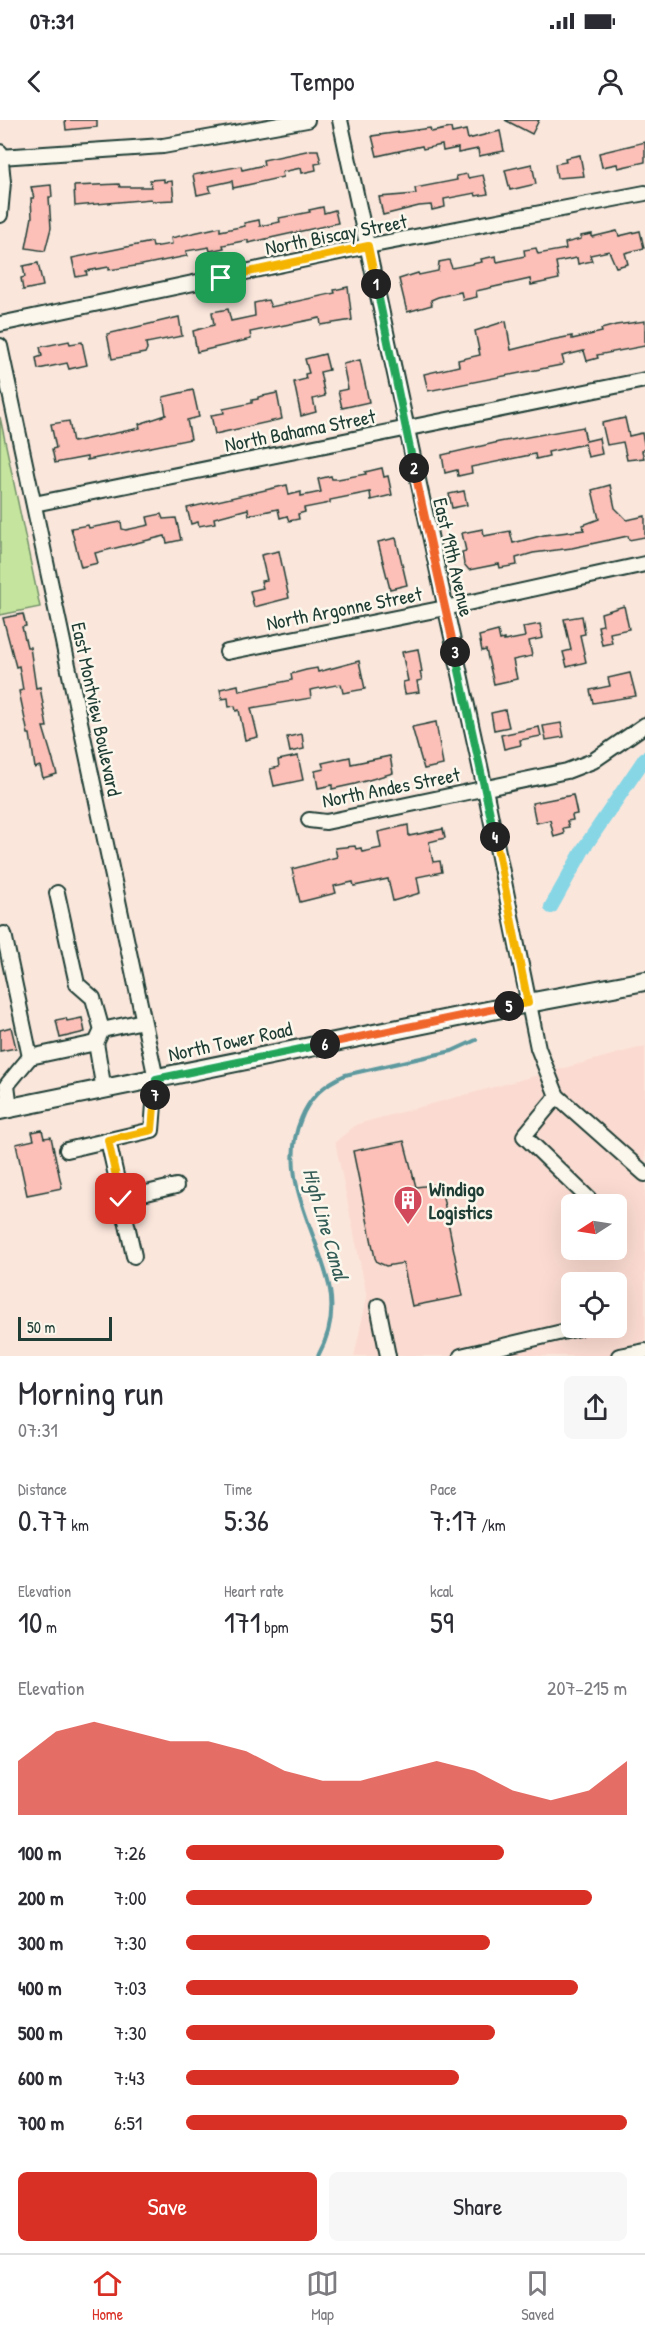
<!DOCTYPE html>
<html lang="en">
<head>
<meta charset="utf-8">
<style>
  :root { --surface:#fff; --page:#f7f7f7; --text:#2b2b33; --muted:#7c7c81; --line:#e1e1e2; --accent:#d93025 }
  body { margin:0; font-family:"Patrick Hand",sans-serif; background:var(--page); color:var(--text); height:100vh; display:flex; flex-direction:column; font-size:22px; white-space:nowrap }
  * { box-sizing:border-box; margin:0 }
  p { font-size:20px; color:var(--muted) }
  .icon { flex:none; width:33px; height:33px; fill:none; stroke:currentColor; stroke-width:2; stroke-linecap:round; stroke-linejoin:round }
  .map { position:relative; height:1236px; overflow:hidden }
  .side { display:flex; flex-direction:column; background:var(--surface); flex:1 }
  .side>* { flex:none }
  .needle { width:39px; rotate:258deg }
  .controls { position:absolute; left:561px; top:1074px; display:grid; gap:12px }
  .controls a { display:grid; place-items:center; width:66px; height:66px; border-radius:9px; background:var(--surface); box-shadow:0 6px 24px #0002; font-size:30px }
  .scale { position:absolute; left:18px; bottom:15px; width:94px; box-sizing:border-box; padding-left:6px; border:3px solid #1f3d34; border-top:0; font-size:16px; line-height:21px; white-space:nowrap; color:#1f3d34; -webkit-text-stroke:4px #fbf7ec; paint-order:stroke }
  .pin { position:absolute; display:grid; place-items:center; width:51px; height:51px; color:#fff; margin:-26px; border-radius:12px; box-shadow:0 3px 9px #0006 }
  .km { position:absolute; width:30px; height:30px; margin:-15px; border-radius:50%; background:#222; color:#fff; font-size:16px; line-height:30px; text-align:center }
  .round { display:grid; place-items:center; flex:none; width:63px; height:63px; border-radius:9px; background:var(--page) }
  .headline { display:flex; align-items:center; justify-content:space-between; height:102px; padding:0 18px }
  h1 { font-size:33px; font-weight:600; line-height:45px }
  .figures { display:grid; grid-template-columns:repeat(3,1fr); gap:9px; height:102px; padding:6px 18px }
  .figures div { display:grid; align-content:center }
  .figures b { font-size:30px; font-weight:600 }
  .figures small { font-size:16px; font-weight:400 }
  .figures p { font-size:16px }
  .chart { height:168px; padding:12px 18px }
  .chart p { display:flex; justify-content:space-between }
  .chart svg { width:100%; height:108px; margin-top:6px; fill:var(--accent); opacity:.7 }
  .cta { display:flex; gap:12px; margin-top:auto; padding:12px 18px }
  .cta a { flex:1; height:69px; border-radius:9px; background:var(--accent); color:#fff; font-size:24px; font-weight:600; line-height:69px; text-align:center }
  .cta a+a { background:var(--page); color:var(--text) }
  ul { padding:0 18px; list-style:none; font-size:20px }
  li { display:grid; grid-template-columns:96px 72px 1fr; align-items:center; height:45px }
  li i { height:15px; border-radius:8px; background:var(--accent) }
  .status { display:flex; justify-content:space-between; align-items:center; height:42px; padding:0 30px; background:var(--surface); direction:ltr }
  .status svg { height:16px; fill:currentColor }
  header { display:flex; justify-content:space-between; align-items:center; height:78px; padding:0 18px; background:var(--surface); font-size:27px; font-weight:600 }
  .tab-bar { display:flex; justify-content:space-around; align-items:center; height:84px; border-top:2px solid var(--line); background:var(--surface); font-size:16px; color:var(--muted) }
  .tab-bar a { display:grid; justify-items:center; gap:3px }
  .tab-bar .active { color:var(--accent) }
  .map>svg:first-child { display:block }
</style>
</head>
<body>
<div class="status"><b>07:31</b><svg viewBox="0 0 49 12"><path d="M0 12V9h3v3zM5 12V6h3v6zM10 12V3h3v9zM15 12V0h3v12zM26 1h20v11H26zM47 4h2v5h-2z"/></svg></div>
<header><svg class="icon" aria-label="back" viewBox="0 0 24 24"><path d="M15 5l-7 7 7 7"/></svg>Tempo<svg class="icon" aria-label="person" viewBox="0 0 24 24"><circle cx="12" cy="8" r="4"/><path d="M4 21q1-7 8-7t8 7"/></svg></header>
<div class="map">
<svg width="645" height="1236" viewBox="0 0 645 1236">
  <rect width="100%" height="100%" fill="#fbe6dc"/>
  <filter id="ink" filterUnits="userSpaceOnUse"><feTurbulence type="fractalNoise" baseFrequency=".0167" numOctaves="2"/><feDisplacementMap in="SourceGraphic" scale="12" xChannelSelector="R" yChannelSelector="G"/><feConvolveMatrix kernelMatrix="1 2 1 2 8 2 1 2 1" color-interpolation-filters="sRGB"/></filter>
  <g filter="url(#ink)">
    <path fill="#fbdbd1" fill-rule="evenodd" d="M645 926V1236H354L367 1177 335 1022 357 1004ZM572 1084H616V1130H572ZM572 1162H616V1208H572Z"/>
    <polygon fill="#c5e59e" stroke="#729169" stroke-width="1.5" points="0,297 40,487 0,495"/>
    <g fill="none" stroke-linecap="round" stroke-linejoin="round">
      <path stroke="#5d999e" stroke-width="4" d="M318 1236C329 1216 334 1193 330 1170 319 1113 276 1057 301 999 309 978 324 964 345 955L452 931 476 920"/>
      <polyline stroke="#87d6e5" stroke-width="14" points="551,787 584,728 645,638"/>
    </g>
    <g fill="#fcc0b8" stroke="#1f3d34" stroke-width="1.5">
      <polygon points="65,0 97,0 97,7 66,10"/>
      <polygon points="505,0 539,0 532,14"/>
      <polygon points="430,8 431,12 451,8 452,13 466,10 468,19 500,11 504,31 479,36 478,29 458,33 458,28 443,31 442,25 423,29 422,26 377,36 372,16"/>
      <polygon points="645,22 645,42 618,48 617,44 602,47 599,33"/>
      <polygon points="311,30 318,30 321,43 315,44 316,50 302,53 301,48 282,52 283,57 233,68 232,61 209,66 211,72 197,75 193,55 241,46 242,50 264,45 263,40"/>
      <polygon points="580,35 584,56 557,58 555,44 566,42 565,38"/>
      <polygon points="532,44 536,64 510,70 505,50"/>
      <polygon points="467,54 468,58 483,55 488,74 476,76 475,73 444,79 445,87 432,90 431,85 419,86 383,95 379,77 416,74 415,68 457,60 456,56"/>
      <polygon points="164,59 164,62 172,61 174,80 152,81 151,79 75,86 74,66 119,64 120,67 151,67 150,60"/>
      <polygon points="51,65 52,77 49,77 51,108 45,131 26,128 32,97 31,78 34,78 31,67"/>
      <polygon points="323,87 324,93 335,90 338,103 248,123 248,120 223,125 224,128 210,131 209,127 186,131 187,136 142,145 109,150 109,147 86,151 87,155 76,157 72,138 152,122 153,127 172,124 171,118 220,107 220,111 245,106 244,103 259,100 260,106 280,102 279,98 310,92 309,90"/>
      <polygon points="617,111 619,116 640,111 644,128 625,133 628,144 616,147 609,131 590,135 592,141 578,144 577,138 556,142 559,159 531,165 530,159 476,171 477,177 463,180 461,172 438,177 431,180 432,185 407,192 399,159 418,153 419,155 438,151 439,142 449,140 452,148 482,142 481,139 496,136 497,142 525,136 524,130 536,128 538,134 566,129 565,123 581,119 581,116 592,114 592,117"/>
      <polygon points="38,143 43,166 23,170 21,158 25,157 23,146"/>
      <polygon points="348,167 352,200 321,205 320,198 250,212 251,219 197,232 193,211 214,205 212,192 228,189 231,201 255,196 254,183 268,180 271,187 335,173 334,170"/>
      <polygon points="179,197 182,216 146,223 147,229 145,233 112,239 107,214"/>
      <polygon points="506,201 511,230 551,220 572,216 572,219 602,212 601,209 616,205 645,201 645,226 597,235 598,238 587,241 584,231 562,236 564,243 561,245 428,271 424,254 459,246 458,240 480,235 475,211"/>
      <polygon points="69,221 70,224 82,222 87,245 69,249 67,243 38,249 36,238 42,236 40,227"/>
      <polygon points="325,234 329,250 320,252 325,276 313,279 316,292 301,296 294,262 306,259 305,254 309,253 305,239"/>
      <polygon points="360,240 369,282 342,288 338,271 348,269 343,244"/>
      <polygon points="193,270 199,297 187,300 191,319 87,340 87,337 55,343 52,329 56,328 51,304 69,301 73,322 140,308 139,304 166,295 163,277"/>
      <polygon points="277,273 282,299 215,314 211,295 224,293 223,289 252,283 252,280 258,279 258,277"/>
      <polygon points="625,298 629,316 642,313 645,328 642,331 644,338 627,340 623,322 607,325 602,303"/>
      <polygon points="583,307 586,321 599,318 602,334 588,337 585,324 548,332 549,336 536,339 535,334 471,347 472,353 458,356 457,350 445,353 442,335 499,322"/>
      <polygon points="382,348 384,357 388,356 392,375 371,380 370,372 330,380 330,383 304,388 305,392 298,394 299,399 289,401 287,396 280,398 278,389 249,395 248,389 214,398 215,403 199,406 198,402 191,404 187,388 287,365 289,375 301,372 301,376 321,372 318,359 331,356 332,359 338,359 366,354 365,352"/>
      <polygon points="610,365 615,388 627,400 645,396 645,417 629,420 628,416 572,428 533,433 516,438 517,445 500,448 499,444 469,450 464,444 462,432 466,431 462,413 483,409 484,416 510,411 513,423 544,415 584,410 583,405 599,399 592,370"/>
      <polygon points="464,371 467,385 452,388 449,374"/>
      <polygon points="161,394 163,399 176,398 181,420 167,423 165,416 95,433 98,443 81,447 71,408 88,405 89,408 121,402 122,409 126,410 149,405 147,397"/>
      <polygon points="396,418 407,465 390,469 378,422"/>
      <polygon points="279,431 289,478 254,487 250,471 263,468 261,461 267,460 261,435"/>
      <polygon points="624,486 629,509 610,513 612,523 602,525 598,506 603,505 601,493"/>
      <polygon points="23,494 26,506 22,507 27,527 30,527 36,568 40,567 47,607 43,607 57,654 43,658 40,646 35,648 30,614 28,614 19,571 23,570 19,546 16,547 3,498"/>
      <polygon points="582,496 585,514 580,515 586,542 567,547 563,532 571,530 564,499"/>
      <polygon points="540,504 543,518 529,521 532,536 513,540 517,559 494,564 486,530 482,531 479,516 498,511 500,520 504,519 504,521 525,517 523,507"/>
      <polygon points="418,529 422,552 420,552 422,560 417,561 419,572 405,574 403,562 408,561 402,532"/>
      <polygon points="359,541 365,569 343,573 341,564 310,570 311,578 251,588 258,617 245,620 239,590 236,591 235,586 229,587 228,578 222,579 220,569 238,565 239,571 292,560 291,554 306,550 317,548 318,552"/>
      <polygon points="630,553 636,576 593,583 590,570 610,566 608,558"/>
      <polygon points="505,590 509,607 494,610 491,593"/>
      <polygon points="436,602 443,645 424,649 412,607"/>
      <polygon points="561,603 564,617 546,620 543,606"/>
      <polygon points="539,607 541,616 520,620 521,625 504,629 501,615"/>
      <polygon points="302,614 304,629 290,632 287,617"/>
      <polygon points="298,636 303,660 274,666 270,649 279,647 278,640"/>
      <polygon points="390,636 393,653 355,664 332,669 332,665 318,668 315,651 324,649 322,643 350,637 351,644"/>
      <polygon points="573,675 577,694 572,695 573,700 567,701 569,707 563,708 564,714 554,717 550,700 536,703 532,683"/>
      <polygon points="408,705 409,716 443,709 445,718 429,722 433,742 440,741 442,752 417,757 420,773 393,781 388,759 354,766 353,762 334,766 336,773 300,782 292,749 337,737 335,728 355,726 356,729 361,728 362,732 381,728 378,712"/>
      <polygon points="66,898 67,901 82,898 85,912 60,918 56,900"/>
      <polygon points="11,907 16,928 0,931 0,910"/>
      <polygon points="42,1010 44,1018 51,1017 62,1068 27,1075 16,1024 34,1020 32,1012"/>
      <polygon points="404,1021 416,1067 433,1065 442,1072 463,1176 412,1186 403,1143 386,1146 377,1142 375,1138 353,1031"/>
    </g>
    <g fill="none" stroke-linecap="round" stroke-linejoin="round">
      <g stroke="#1f3d34" stroke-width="18">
        <g id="minor">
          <polyline points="340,0 485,669 538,928 557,976 645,1054"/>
          <polyline points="0,32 3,62 0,95"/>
          <polyline points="0,37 163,26 307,0"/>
          <polyline points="0,204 368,126 645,73"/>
          <polyline points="0,226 156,959 152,1010 67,1030"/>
          <polyline points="34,384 645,260"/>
          <polyline points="227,532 445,488 645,444"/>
          <polyline points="309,700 326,702 567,651 593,641 645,605"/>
          <polyline points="57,773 77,864 93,878 102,910 143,901"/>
          <polyline points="4,814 30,937 96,923 102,910"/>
          <polyline points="96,923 104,970"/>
          <polyline points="557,976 524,1016 589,1079"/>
          <polyline points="10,988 7,965 30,937"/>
          <polyline points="108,1020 134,1136"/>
          <polyline points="121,1079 176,1066"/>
          <polyline points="378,1186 388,1236"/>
          <polyline points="461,1236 579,1208"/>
          <polyline points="619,1236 645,1231"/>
        </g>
      </g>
      <g stroke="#1f3d34" stroke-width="22">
        <polyline id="major" points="0,990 502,888 645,861"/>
      </g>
      <use href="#minor" stroke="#fbf7ec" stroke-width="14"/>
      <use href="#major" stroke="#fbf7ec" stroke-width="18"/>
    </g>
  </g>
  <g fill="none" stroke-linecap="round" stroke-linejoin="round" filter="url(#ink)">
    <g stroke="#fff" stroke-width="12">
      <polyline id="split-1" points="221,158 368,126 376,164"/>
    </g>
    <g stroke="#fff" stroke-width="12">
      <polyline id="split-2" points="376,164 414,348"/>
    </g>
    <g stroke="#fff" stroke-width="12">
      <polyline id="split-3" points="414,348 455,532"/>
    </g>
    <g stroke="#fff" stroke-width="12">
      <polyline id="split-4" points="455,532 495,717"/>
    </g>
    <g stroke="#fff" stroke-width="12">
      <polyline id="split-5" points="495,717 528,883 509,886"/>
    </g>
    <g stroke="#fff" stroke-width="12">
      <polyline id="split-6" points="325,924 509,886"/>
    </g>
    <g stroke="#fff" stroke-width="12">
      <polyline id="split-7" points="155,975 156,959 325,924"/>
    </g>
    <g stroke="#fff" stroke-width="12">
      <polyline id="split-8" points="121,1079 108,1020 152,1010 155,975"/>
    </g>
    <use href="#split-1" stroke="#f5b400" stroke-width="8"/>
    <use href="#split-2" stroke="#22a559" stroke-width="8"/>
    <use href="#split-3" stroke="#f0652b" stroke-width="8"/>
    <use href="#split-4" stroke="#22a559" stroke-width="8"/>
    <use href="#split-5" stroke="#f5b400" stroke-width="8"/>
    <use href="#split-6" stroke="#f0652b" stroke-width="8"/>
    <use href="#split-7" stroke="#22a559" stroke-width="8"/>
    <use href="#split-8" stroke="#f5b400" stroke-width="8"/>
  </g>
  <defs>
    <g id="building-pin" transform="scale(1.5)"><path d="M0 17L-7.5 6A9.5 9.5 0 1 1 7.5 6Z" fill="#d1495b" stroke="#fbf7ec"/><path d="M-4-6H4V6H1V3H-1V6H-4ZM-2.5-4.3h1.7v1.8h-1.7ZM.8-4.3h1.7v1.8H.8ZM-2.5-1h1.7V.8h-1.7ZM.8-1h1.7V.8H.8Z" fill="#fff"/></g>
  </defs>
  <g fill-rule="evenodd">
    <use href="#building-pin" x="408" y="1080"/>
  </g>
  <g text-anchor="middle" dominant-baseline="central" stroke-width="5" stroke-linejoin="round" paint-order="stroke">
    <g font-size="20" fill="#1f3d34" stroke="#fbf7ec">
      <text transform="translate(336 114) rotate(-11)">North Biscay Street</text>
      <text transform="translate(300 310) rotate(-11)">North Bahama Street</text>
      <text transform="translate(454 437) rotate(77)">East 19th Avenue</text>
      <text transform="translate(344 488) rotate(-11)">North Argonne Street</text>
      <text transform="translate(97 589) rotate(78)">East Montview Boulevard</text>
      <text transform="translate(391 667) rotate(-11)">North Andes Street</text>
      <text transform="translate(230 921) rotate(-12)">North Tower Road</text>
    </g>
    <g font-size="20" font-weight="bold" fill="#1f3d34" stroke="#fbf7ec" text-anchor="start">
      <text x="429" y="1068">Windigo<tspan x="429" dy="23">Logistics</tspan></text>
    </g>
    <g font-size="21" font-style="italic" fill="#345c57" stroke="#fbf7ec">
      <text transform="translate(326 1104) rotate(74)">High Line Canal</text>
    </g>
  </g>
</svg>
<div class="controls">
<a><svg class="needle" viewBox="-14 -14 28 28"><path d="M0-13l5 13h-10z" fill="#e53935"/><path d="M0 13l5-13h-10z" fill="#7c7c81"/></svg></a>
<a><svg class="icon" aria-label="locate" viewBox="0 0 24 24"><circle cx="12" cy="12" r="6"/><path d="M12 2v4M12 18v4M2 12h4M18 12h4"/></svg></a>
</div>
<div class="scale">50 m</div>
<div class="pin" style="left:221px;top:158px;background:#1e9e55"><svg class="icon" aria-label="arrive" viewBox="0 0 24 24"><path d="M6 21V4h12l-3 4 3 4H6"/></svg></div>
<div class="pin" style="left:121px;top:1079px;background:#d93025"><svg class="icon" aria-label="check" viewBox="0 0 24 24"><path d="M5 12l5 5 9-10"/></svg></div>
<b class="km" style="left:376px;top:164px">1</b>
<b class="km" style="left:414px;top:348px">2</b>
<b class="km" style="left:455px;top:532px">3</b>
<b class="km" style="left:495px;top:717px">4</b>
<b class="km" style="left:509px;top:886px">5</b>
<b class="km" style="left:325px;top:924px">6</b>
<b class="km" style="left:155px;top:975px">7</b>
</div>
<section class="side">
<div class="headline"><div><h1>Morning run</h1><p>07:31</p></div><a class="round"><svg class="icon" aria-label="share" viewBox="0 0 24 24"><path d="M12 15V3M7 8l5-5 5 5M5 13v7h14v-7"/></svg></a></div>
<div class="figures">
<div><p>Distance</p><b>0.77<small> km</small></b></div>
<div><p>Time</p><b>5:36</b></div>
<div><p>Pace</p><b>7:17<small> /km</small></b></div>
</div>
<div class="figures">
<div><p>Elevation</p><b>10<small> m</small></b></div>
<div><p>Heart rate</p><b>171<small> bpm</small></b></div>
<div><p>kcal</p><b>59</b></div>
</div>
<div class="chart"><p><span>Elevation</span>207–215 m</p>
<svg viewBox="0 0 160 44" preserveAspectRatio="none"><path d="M0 44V22L10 10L20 6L30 10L40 14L50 14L60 18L70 26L80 30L90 30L100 26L110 22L120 26L130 34L140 38L150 34L160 22V44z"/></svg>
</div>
<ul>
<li><b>100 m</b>7:26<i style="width:72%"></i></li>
<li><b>200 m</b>7:00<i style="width:92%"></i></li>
<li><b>300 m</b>7:30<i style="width:69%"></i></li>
<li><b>400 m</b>7:03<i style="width:89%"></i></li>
<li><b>500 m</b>7:30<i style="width:70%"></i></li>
<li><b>600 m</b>7:43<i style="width:62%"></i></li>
<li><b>700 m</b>6:51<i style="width:100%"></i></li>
</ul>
<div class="cta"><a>Save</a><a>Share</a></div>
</section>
<nav class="tab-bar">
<a class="active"><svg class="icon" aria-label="home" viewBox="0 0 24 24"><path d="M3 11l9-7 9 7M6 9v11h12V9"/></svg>Home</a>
<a><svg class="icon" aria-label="map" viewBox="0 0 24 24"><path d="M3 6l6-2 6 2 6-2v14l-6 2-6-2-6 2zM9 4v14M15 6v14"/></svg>Map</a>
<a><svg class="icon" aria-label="saved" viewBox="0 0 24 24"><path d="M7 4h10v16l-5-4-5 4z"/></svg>Saved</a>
</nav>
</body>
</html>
